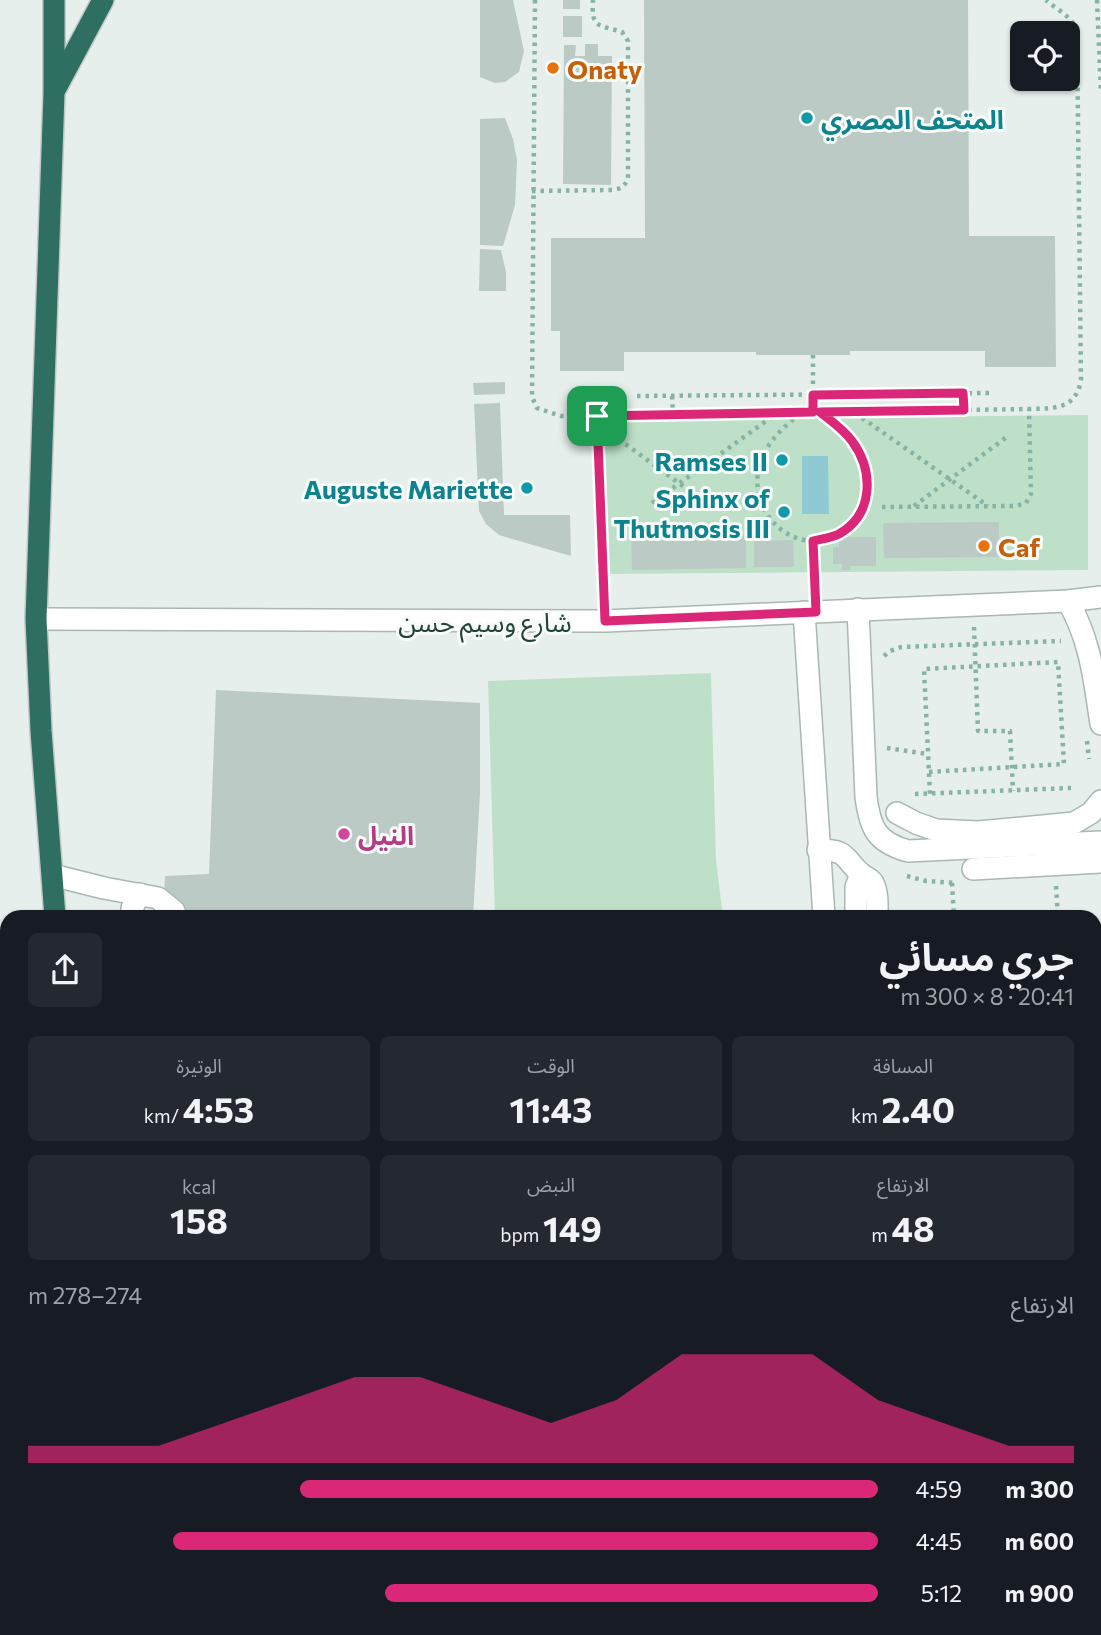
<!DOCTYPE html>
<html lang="ar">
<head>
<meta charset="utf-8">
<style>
  :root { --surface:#171b24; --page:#242831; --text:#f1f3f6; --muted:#9ea1a6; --accent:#db2777 }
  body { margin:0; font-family:Commissioner,"Noto Sans Arabic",sans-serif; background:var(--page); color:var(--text); direction:rtl; height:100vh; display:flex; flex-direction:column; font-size:26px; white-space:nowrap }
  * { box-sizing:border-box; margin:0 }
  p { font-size:23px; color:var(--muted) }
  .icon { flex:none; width:38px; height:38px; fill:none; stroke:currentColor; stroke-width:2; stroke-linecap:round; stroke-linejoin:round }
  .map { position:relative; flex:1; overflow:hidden; direction:ltr }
  .panel { position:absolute; left:0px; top:910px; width:1102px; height:726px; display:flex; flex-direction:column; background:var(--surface); border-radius:21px 21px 0 0; box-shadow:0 2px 5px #0004; direction:rtl }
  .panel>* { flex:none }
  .fabs { position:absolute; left:1010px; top:21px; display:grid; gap:14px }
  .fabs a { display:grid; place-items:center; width:70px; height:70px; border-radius:10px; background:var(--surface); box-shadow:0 2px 5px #0004; font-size:35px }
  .pin { position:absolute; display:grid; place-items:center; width:60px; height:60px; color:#fff; margin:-30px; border-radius:14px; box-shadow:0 4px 10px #0006 }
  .round { display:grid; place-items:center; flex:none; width:74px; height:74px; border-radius:10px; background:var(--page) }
  .summary { display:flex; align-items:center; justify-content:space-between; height:119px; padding:0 28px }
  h1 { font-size:38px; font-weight:700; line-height:52px }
  .figures { display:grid; grid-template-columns:repeat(3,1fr); gap:10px; height:119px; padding:7px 28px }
  .figures div { display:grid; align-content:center; border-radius:10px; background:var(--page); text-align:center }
  .figures b { font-size:35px; font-weight:700 }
  .figures small { font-size:19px; font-weight:400 }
  .figures p { font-size:19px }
  .chart { height:196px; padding:14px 28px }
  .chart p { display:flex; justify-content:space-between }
  .chart svg { width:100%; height:126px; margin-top:7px; fill:var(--accent); opacity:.7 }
  ul { padding:0 28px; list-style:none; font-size:23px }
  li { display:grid; grid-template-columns:112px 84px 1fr; align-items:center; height:52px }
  li i { height:18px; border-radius:9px; background:var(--accent) }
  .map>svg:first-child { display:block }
</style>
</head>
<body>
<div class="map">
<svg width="1101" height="1635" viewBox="0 0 1101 1635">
  <rect width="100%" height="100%" fill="#e6efeb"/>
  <g fill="#bfe0c8">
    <polygon points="1088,415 1088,570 605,574 604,420"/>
    <polygon points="711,673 716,860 723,917 495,917 488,681"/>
    <polygon points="175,1629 285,1629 290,1635 169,1635"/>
  </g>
  <polygon fill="#8ec9d4" points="802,456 828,456 829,514 802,514"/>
  <g fill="#bbcac4">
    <polygon points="480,0 513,0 524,51 519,72 505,82 495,83 480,77"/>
    <rect x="563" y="0" width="17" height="9"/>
    <polygon points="644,0 968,0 969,236 1055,236 1056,367 985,367 985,351 850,351 850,355 756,355 756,352 624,352 624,371 560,371 560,331 551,331 551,238 645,238"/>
    <rect x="563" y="16" width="19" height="21"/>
    <polygon points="585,44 598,44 598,56 612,56 611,185 563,184 564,45 576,45 575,56 585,56"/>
    <polygon points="505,118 513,139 517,160 515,205 503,246 480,245 480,119"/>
    <polygon points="480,249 501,250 506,272 506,291 479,291"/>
    <polygon points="505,382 505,394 474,395 473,383"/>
    <polygon points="500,403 504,515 570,515 571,556 499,535 486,524 479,511 474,404"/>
    <polygon points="999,522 999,557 884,558 883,523"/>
    <polygon points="746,534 746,568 632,570 631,535"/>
    <polygon points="839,537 876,537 876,566 850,566 850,570 842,570 842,564 833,564 833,547 839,547"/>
    <polygon points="793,540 794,567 754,567 754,541"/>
    <polygon points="216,690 480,703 480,793 473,917 163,917 165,876 209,874"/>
    <polygon points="418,1629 576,1629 577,1635 419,1635"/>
    <polygon points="713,1629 783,1629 784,1635 714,1635"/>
  </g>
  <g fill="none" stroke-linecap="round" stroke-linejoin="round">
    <g stroke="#a8b8b2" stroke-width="24">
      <g id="minor">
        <path d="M1068 601C1091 642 1094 678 1101 724"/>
        <path d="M858 609 866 797C870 828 876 842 908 851L1100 842"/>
        <polyline points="804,612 824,917"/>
        <polyline points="36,619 605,621 1068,601 1101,597"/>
        <polyline points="897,813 916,823 936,830 978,832 1074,823 1091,813 1101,801"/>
        <path d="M818 850C848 850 842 856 860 873 864 877 870 878 873 883 878 892 877 907 877 917"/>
        <polyline points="973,869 1101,862"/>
        <polyline points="52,875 104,888 158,898 174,911 176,917"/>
        <polyline points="132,917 132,908 140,894"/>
        <polyline points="856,917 856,887 861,874"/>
        <polyline points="1096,1483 1101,1483"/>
        <polyline points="597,1629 597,1635"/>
        <polyline points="883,1629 883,1635"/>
        <polyline points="940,1629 941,1635"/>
        <polyline points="669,1635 669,1629"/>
        <polyline points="832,1635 833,1629"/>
      </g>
    </g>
    <g stroke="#c2cac8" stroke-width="24">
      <g id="highway">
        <polyline points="54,0 54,93 36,619 41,731 55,917"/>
        <polyline points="56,88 103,0"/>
        <polyline points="0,974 7,1059"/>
        <polyline points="0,1182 7,1124"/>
        <polyline points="65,1629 66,1635"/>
        <polyline points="108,1629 110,1635"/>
        <polyline points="306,1629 309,1635"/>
        <polyline points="143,1635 145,1629"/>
      </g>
    </g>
    <g stroke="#86b3a5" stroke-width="4.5" stroke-dasharray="3.5 5" stroke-linecap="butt">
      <path d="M535 0 532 397 537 408 561 416 1029 409C1054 408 1076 410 1081 380L1077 33C1074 17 1057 10 1046 0"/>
      <polyline points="1097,0 1101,92"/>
      <path d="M532 191 612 190C621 189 624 187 628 179V41L622 32C598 24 591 29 593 0"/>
      <polyline points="813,355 813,412"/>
      <polyline points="963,393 963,410"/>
      <polyline points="637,396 991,393"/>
      <polyline points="672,396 673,415"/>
      <polyline points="855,413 988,506"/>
      <path d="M800 414C783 427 764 445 759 467 747 518 802 562 844 530 858 520 866 507 867 490 871 456 846 432 820 413"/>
      <polyline points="597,416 603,600"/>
      <polyline points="598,424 702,500"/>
      <polyline points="652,503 776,414"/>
      <polyline points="914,506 1008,436"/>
      <polyline points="882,507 1016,506 1026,503 1031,494 1029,409"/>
      <polyline points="813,541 815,590"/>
      <polyline points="974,627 978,731 1010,731 1013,791"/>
      <polyline points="884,656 890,651 901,647 1061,641"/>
      <polyline points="1087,741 1089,759"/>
      <polyline points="887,748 928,754"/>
      <polyline points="929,772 1064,764 1058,662 924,669 930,794"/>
      <polyline points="915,794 1071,788"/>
      <polyline points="907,876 926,881 957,883"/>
      <polyline points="952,883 954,917"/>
      <polyline points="1056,886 1058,917"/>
      <polyline points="988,917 1057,912"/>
      <polyline points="1096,961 1101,960"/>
      <polyline points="1096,1035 1101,1034"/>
      <polyline points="1096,1060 1101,1060"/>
      <polyline points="1096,1133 1101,1133"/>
      <polyline points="1096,1195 1101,1195"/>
      <polyline points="1096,1294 1101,1294"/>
    </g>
    <use href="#minor" stroke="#fff" stroke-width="21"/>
    <use href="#highway" stroke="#2f6f62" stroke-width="21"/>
  </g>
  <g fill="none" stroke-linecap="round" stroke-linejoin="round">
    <g stroke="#fff" stroke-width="14">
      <path id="route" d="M963 393 964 410 820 412C831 421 843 429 852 441 874 471 874 514 839 534 831 538 821 539 813 541L816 612 605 621 597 416 813 412V395Z"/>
    </g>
    <use href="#route" stroke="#db2777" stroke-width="9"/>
  </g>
  <g fill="#e8710a" stroke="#f7fbf9" stroke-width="2.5">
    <circle cx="553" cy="68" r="7"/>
    <circle cx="984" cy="546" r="7"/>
  </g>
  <g fill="#0f9aa8" stroke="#f7fbf9" stroke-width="2.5">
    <circle cx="807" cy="118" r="7"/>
    <circle cx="782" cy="460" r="7"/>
    <circle cx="527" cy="488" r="7"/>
    <circle cx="784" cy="512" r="7"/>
  </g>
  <circle fill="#d1479c" stroke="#f7fbf9" stroke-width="2.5" cx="344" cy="834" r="7"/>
  <g text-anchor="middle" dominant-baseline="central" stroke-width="6" stroke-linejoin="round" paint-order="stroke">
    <g font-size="26" font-weight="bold" fill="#c56008" stroke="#f7fbf9" text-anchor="start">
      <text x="567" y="68">Onaty</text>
      <text x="998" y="546">Caf</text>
    </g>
    <g font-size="26" font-weight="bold" fill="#0d838f" stroke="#f7fbf9" text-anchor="end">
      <text x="821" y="118" text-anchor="start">المتحف المصري</text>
      <text x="768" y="460">Ramses II</text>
      <text x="513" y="488">Auguste Mariette</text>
      <text x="770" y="497">Sphinx of<tspan x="770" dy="30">Thutmosis III</tspan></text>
    </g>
    <g font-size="26" fill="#24423a" stroke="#f7fbf9">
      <text x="485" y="621">شارع وسيم حسن</text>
    </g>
    <g font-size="26" font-weight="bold" fill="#b23c85" stroke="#f7fbf9" text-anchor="start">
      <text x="358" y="834">النيل</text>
    </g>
  </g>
</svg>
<div class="fabs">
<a><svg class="icon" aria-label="locate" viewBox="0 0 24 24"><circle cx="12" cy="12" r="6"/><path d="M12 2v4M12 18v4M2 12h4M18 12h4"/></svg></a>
</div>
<div class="pin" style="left:597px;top:416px;background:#1e9e55"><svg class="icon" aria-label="arrive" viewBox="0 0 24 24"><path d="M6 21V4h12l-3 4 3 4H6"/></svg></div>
<section class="panel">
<div class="summary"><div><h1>جري مسائي</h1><p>20:41 · 8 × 300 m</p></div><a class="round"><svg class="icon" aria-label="share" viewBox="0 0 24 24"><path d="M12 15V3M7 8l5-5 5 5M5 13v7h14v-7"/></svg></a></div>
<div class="figures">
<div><p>المسافة</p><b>2.40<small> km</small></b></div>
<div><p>الوقت</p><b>11:43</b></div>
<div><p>الوتيرة</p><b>4:53<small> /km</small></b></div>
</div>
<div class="figures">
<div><p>الارتفاع</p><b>48<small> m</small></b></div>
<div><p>النبض</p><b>149<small> bpm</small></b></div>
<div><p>kcal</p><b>158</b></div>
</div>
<div class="chart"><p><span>الارتفاع</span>274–278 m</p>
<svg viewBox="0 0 160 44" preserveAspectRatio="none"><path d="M0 44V38L10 38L20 38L30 30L40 22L50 14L60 14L70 22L80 30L90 22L100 6L110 6L120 6L130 22L140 30L150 38L160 38V44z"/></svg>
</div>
<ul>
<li><b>300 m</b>4:59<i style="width:68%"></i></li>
<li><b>600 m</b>4:45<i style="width:83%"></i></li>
<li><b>900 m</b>5:12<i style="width:58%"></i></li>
</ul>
</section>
</div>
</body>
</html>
